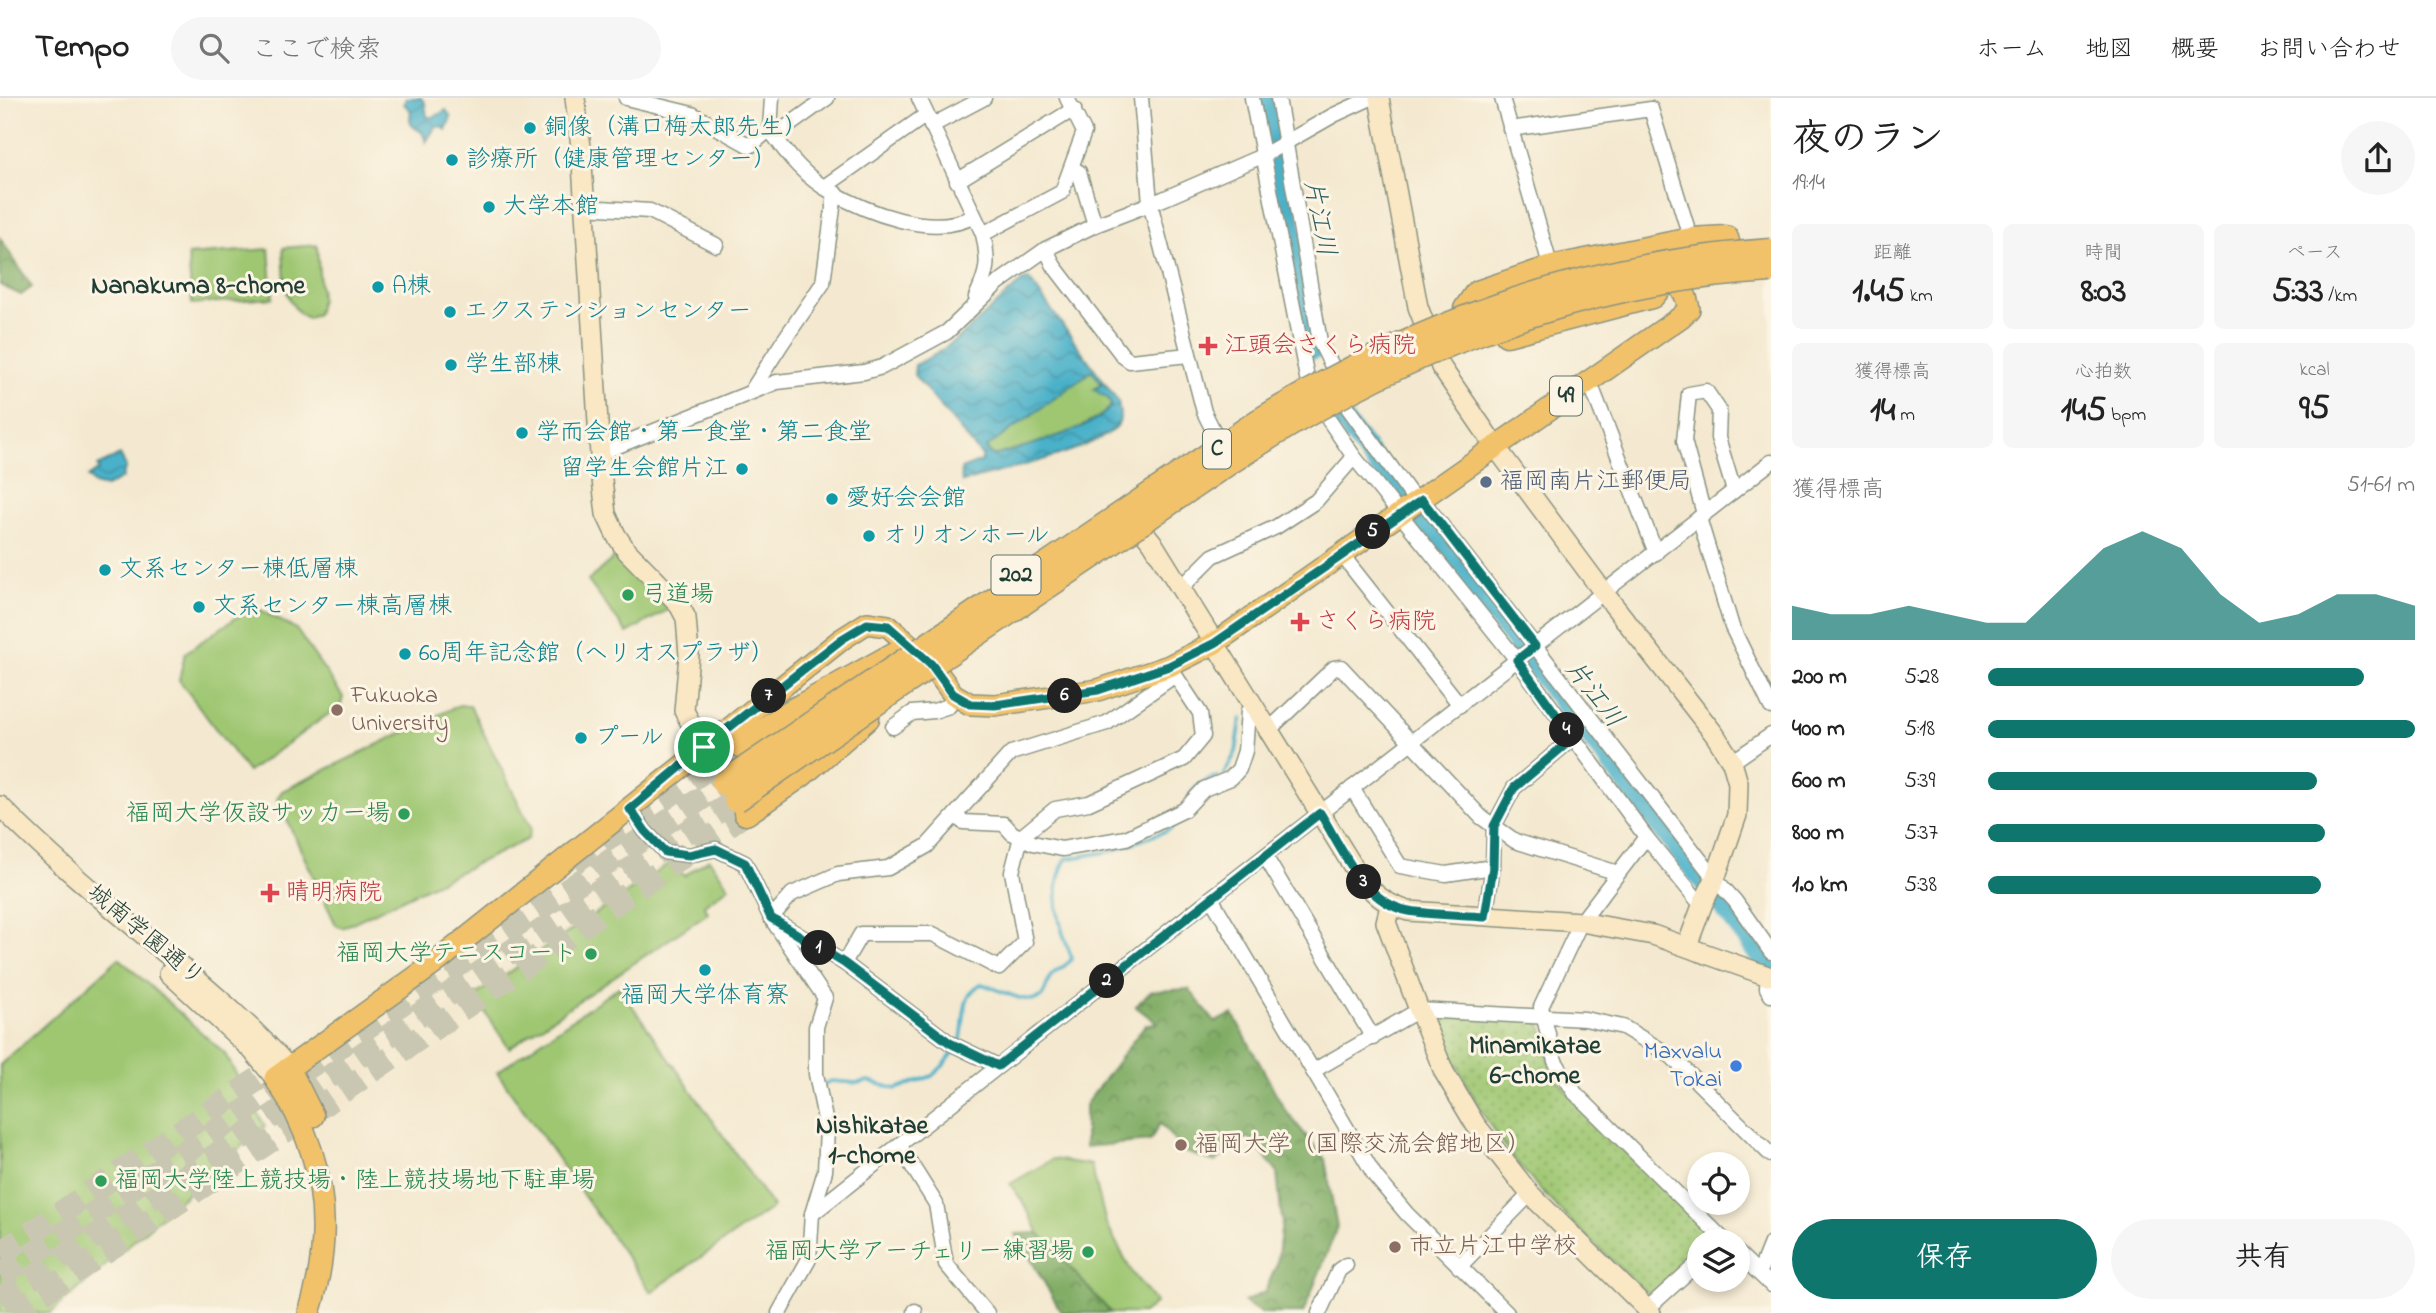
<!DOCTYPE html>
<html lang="ja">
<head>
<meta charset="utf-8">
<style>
  :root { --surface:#fff; --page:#f6f6f6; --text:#222; --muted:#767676; --line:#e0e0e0; --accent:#0f766e }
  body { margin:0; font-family:"Indie Flower","Klee One",sans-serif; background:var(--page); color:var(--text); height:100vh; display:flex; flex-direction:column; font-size:26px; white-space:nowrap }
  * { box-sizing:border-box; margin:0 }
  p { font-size:23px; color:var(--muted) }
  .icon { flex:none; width:38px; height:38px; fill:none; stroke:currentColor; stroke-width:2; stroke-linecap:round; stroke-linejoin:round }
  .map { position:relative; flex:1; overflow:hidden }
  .sheet { display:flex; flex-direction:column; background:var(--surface); width:665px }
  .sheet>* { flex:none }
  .fabs { position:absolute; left:1687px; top:1054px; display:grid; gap:14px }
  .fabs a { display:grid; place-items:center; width:63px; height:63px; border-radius:50%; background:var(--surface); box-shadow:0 4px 10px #0003; font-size:35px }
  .pin { position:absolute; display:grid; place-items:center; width:60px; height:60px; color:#fff; margin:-30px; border:4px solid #fff; border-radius:50%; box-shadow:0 2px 7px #0007 }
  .km { position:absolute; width:35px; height:35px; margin:-18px; border-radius:50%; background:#222; color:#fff; font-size:19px; line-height:35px; text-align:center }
  .round { display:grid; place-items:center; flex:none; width:74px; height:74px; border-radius:37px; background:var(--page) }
  .head { display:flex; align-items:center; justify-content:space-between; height:119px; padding:0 21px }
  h1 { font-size:38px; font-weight:700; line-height:52px }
  .figures { display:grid; grid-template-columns:repeat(3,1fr); gap:10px; height:119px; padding:7px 21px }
  .figures div { display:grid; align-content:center; border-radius:10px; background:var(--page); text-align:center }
  .figures b { font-size:35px; font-weight:700 }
  .figures small { font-size:19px; font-weight:400 }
  .figures p { font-size:19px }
  .chart { height:196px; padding:14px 21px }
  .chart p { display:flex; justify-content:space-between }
  .chart svg { width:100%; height:126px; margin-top:7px; fill:var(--accent); opacity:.7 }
  .action { display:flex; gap:14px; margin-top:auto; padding:14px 21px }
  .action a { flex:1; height:80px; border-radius:42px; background:var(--accent); color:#fff; font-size:28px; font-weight:700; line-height:80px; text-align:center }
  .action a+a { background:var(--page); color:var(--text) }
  ul { padding:0 21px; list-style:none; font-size:23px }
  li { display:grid; grid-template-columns:112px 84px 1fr; align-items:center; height:52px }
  li i { height:18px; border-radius:9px; background:var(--accent) }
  header { display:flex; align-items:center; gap:42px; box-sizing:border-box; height:98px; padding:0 35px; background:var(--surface); border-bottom:2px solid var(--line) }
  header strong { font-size:33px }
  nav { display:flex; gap:38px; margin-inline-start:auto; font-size:24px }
  .search { width:490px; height:63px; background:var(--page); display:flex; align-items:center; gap:18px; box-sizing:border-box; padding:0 24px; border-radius:38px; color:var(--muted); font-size:26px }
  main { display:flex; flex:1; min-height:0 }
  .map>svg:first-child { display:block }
</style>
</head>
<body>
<header>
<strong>Tempo</strong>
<div class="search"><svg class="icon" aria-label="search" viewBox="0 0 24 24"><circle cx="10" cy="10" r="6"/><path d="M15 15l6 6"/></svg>ここで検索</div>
<nav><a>ホーム</a><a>地図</a><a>概要</a><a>お問い合わせ</a></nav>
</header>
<main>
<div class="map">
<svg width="1771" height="1215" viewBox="0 0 1771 1215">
  <defs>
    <pattern id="forest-crowns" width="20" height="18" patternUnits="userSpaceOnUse" patternTransform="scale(1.75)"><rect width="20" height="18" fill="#7fac64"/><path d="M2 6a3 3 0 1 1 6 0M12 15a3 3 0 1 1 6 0" fill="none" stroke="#678d53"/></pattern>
    <pattern id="park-dots" width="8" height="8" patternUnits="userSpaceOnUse" patternTransform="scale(1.75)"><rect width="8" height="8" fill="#9fc772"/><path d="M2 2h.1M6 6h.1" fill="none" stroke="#81a35e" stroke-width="1.8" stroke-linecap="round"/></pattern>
    <pattern id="water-waves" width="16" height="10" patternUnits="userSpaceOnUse" patternTransform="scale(1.75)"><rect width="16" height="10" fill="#4ab1c9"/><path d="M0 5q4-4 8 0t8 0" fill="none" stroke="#3d91a4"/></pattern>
  </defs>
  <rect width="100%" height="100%" fill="#fcf5e5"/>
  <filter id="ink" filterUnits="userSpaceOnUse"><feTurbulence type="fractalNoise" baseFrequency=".0143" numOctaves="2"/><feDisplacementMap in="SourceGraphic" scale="14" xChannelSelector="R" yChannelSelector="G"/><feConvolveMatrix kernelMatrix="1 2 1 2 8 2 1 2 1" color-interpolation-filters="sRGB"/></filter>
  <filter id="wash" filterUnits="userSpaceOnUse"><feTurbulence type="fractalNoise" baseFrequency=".00686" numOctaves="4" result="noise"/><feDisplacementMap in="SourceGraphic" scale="28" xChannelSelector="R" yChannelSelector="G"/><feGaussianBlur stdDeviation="1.57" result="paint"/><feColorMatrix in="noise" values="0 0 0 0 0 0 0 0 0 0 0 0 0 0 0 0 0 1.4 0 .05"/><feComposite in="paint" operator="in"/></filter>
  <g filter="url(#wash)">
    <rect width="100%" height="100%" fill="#f4e9d0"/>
    <g fill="#9fc772" stroke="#5f8253" stroke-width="2">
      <path d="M317 147 321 201 317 216 307 220C281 206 285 175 283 150Z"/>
      <polygon points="269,151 273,200 192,206 188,157"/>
      <path d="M1093 272 1102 287 1094 291 1108 300 1111 307C1099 330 1019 350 993 358L986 349Z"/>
      <polygon points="619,455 671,510 627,535 588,483"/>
      <polygon points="253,508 296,531 343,599 341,607 248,674 179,582 185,555"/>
      <polygon points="459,607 470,608 531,730 528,741 342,830 336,827 277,701 282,693"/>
      <polygon points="709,761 729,789 704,807 708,815 509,950 474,898 673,763 684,778"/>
      <polygon points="119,860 225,956 265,1028 51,1215 0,1215 0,967"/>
      <polygon points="619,889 773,1109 651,1194 497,974"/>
      <polygon points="1053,1061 1091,1067 1106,1125 1131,1173 1156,1205 1143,1215 1111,1215 1039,1135 1023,1104 1010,1086"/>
    </g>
    <g fill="url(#forest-crowns)" stroke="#4f744c" stroke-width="2">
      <polygon points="0,140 32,189 21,197 0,187"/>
      <polygon points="1189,891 1215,924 1233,916 1285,1012 1325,1061 1337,1130 1303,1215 1261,1215 1244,1204 1265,1194 1277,1166 1282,1124 1277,1074 1249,1039 1215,1064 1184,1054 1160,1025 1150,1043 1085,1049 1085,1007 1145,927 1157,925 1135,908 1152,893"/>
      <polygon points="1039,1135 1111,1215 1062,1215 1016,1136"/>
    </g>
    <path fill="url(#park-dots)" stroke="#5f8253" stroke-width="2" d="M1434 916 1540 921 1552 975 1571 998 1714 1140 1711 1143H1699V1154L1652 1200C1597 1148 1533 1094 1492 1030 1468 994 1451 954 1434 916Z"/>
    <g fill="url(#water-waves)" stroke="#34777e" stroke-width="2" fill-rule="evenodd">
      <path d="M406 0H421L425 5 427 19H434L446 12 451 19 446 32 443 29 436 28 426 44 422 34C411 28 408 26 411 13L404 6Z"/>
      <path d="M1025 181H1029L1118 303C1119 312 1123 322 1116 329 1091 354 999 373 962 384L961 371 982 363V358L914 277 915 267C963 245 985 213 1025 181ZM1092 273 1102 286 1094 292 1108 300 1111 307C1100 330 1019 350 994 358L986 350Z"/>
      <polygon points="120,357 126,368 122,380 106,389 94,386 88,379 99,371 97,368"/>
    </g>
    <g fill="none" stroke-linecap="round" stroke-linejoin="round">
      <g stroke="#4ab1c9" stroke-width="3.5">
        <polyline points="1224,676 1236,654 1241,621"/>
        <path d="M1190 697C1197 687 1205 680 1218 679"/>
        <path d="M960 945C966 925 959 898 981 886 996 889 1028 909 1041 899 1046 894 1047 884 1051 878 1058 870 1067 869 1072 860 1059 829 1048 793 1066 761L1112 753 1171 731 1173 724"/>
        <polyline points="824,986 831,983 857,985 869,983 896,991 932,978 944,967 956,951"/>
      </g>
      <g stroke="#4ab1c9" stroke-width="21">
        <polyline points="1267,0 1314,251"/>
        <polyline points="1342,321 1746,838 1771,876"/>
      </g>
    </g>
  </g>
  <g filter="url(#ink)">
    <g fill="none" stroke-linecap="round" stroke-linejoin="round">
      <g stroke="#c9c7b1" stroke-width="24" stroke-dasharray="24 12" stroke-linecap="butt">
        <polyline points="573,765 741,647"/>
        <polyline points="0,1156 289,960"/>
        <polyline points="0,1178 157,1073 724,685"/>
        <polyline points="0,1201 168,1090 625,775 736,702"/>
        <polyline points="13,1215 285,1033 746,715"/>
      </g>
      <g stroke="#8a9382" stroke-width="17">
        <g id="street">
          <polyline points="626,0 692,16 750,48 770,31 772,0"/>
          <path d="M919 0 983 136C989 163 988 174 976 199L978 201"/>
          <polyline points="1141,0 1150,105 1204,314 1217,340"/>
          <polyline points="1252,0 1308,285"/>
          <polyline points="1278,0 1320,244 1333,270 1338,296 1412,398 1422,402 1715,781 1735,803 1771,854"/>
          <polyline points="1502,0 1551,170"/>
          <polyline points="931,28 984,0"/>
          <path d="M770 31C785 55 805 79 830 93 866 114 933 141 974 118"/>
          <polyline points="1510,31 1651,11 1691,142"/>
          <polyline points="774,38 827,0"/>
          <polyline points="1072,70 1079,74 1095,127"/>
          <polyline points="957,83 1074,11"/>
          <polyline points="824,89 926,17"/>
          <polyline points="584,109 650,113 716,147"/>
          <polyline points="983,136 1062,94 1084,34 1067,0"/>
          <polyline points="1046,151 1054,168 1123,258 1130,263 1189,257"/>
          <polyline points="1589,282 1656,455"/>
          <polyline points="752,292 782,245 823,185 835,95"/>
          <polyline points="1318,306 1354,359 1517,562 1646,739 1698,803 1703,805"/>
          <polyline points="600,355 777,284 864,274 882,269 947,234 998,185 1046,151 1095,127 1163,101 1262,58 1334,17 1371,0"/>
          <polyline points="1704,416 1684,343 1689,296 1706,293 1719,312 1718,340 1734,393"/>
          <polyline points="1699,420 1732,529 1771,609"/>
          <polyline points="1342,457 1460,607"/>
          <polyline points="1181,490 1213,458 1276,429 1316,403 1354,359"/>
          <polyline points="893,629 912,615 934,613 949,608 953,596"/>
          <polyline points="1267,630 1274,627 1334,570 1341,569 1481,719 1515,743 1618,775"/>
          <polyline points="1732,664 1771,637"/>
          <polyline points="1352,690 1400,768 1446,776 1493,769"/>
          <polyline points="630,711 645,733 665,754 689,757 716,751 745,765 771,820 844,865 950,945 998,968"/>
          <polyline points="955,717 963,724 1004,726 1012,735 1033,745 1062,751 1126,740 1184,712 1204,691 1231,680 1239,671 1245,653 1248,613 1254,609"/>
          <polyline points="1646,739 1581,824 1541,909 1555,963 1575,995 1725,1143"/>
          <polyline points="1265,758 1373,940"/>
          <polyline points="1211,800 1375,1078 1407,1116 1507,1215"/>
          <polyline points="1485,819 1493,769 1494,728 1514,690 1573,640"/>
          <polyline points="1771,879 1768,878 1767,890 1771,897"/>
          <polyline points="1313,973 1419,912 1585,921 1623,929 1671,958 1771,1057"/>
          <polyline points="899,1047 936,1106 946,1166 987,1215"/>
          <polyline points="812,1116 825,1073 827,1031 816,976 816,929 825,900 771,820 792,796 838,776 888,770 927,748 1011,655 1107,625 1168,582 1169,568 1200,615 1203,638 1184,661 1089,705 1055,711 1021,739 1012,774 1025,844 999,870 933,836 861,836 844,865"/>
          <polyline points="1738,1155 1771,1187"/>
          <polyline points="1459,1169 1530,1096"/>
          <polyline points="1759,1175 1771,1145"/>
          <polyline points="1647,1211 1699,1164"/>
          <polyline points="779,1215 809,1161 812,1116 1211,800 1771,364"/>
          <polyline points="915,1215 915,1213"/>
          <polyline points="1319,1215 1339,1172 1346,1167"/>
        </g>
      </g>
      <g stroke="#8a9382" stroke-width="22">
        <g id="secondary">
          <polyline points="575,0 581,49 601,373 606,416 616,437 626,452 678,505 686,520 689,557 684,613 704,649"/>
          <polyline points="1379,0 1418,209 1441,269 1495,348 1604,495 1715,637 1732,664 1738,685 1737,717 1715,781 1703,805 1687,848"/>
          <path d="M1129 416 1152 444 1359 778C1375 797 1383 805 1408 813L1581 824 1653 837 1768 878"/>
          <path d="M0 708C55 764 116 813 176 864 215 897 255 931 289 970"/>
          <polyline points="1390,808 1386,824 1419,912 1444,974 1475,1026 1530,1096 1651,1215"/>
          <polyline points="169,875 252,952 275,980"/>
        </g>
      </g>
      <g stroke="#8a9382" stroke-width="24">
        <g id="primary">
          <polyline points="289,970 313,1018"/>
          <path d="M309 1215C336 1131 324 1052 275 980L434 866 842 541 867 525 888 528 931 566 953 596 970 606 995 607 1098 592 1169 568 1215 545 1681 219 1689 211 1686 199 1676 183"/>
        </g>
      </g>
      <g stroke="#8a9382" stroke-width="27">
        <g id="highway">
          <polyline points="1466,211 1477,195 1551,170 1691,142 1726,140 1729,151"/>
          <polyline points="1507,236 1652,198 1663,185"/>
          <polyline points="741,647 789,615 906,550"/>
          <polyline points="746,715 801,677 867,620"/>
        </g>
      </g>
      <use href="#street" stroke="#fff" stroke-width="14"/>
      <use href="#secondary" stroke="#fae7c3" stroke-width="19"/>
      <use href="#primary" stroke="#f2c26a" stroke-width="21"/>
      <use href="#highway" stroke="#f2c26a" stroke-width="24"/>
      <g stroke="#8a9382" stroke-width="27" stroke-linecap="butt">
        <g id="highway-bridge">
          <path d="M724 685 1259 323C1420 224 1582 166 1771 153"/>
          <path d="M736 702C852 621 970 540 1088 461 1166 408 1243 351 1326 306 1462 230 1615 180 1771 172"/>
        </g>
      </g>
      <use href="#highway-bridge" stroke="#f2c26a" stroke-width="24"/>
    </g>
  </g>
  <g fill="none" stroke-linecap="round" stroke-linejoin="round" filter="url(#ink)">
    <g stroke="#fff" stroke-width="14">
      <path id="route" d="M1422 402 1535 548 1517 562 1573 640 1514 690 1494 728 1493 769 1485 819C1460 817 1434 817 1409 813 1363 805 1342 750 1320 715L998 968 950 945 844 865 771 820 745 765 716 751 689 757 665 754 645 733 630 711 704 649 842 541 867 526 888 528 931 566 953 596 970 606 995 607 1098 592 1169 568 1215 545Z"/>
    </g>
    <use href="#route" stroke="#0f766e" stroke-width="9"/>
  </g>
  <g fill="#0f9aa8" stroke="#fcf5e5" stroke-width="2.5">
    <circle cx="530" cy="30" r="7"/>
    <circle cx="452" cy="62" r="7"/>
    <circle cx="489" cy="109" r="7"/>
    <circle cx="378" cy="189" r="7"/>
    <circle cx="450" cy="214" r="7"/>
    <circle cx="451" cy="267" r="7"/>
    <circle cx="522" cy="335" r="7"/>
    <circle cx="742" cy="371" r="7"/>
    <circle cx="832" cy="401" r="7"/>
    <circle cx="869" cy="438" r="7"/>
    <circle cx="105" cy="472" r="7"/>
    <circle cx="199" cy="509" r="7"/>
    <circle cx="405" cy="556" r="7"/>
    <circle cx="581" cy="640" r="7"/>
    <circle cx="705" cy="872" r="7"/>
  </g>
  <g fill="#e0444e" stroke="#fcf5e5" stroke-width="2.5">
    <path d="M1204.5 237.5h7v7h7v7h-7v7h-7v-7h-7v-7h7z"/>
    <path d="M1296.5 513.5h7v7h7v7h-7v7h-7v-7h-7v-7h7z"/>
    <path d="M266.5 784.5h7v7h7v7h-7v7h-7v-7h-7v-7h7z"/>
  </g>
  <circle fill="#5c6f8a" stroke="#fcf5e5" stroke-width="2.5" cx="1486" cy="384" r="7"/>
  <g fill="#2e9e5b" stroke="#fcf5e5" stroke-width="2.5">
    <circle cx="628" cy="497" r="7"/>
    <circle cx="404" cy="716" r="7"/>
    <circle cx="591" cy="856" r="7"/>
    <circle cx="101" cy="1083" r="7"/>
    <circle cx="1088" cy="1154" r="7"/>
  </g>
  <g fill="#8d6e63" stroke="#fcf5e5" stroke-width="2.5">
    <circle cx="337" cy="612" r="7"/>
    <circle cx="1181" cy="1047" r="7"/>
    <circle cx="1395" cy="1149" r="7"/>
  </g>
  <circle fill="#3f7fe0" stroke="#fcf5e5" stroke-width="2.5" cx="1736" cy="968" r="7"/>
  <g text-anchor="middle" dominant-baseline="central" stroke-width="6" stroke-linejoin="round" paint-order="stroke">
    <g fill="#fcf5e5" stroke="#617469" stroke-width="2">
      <rect x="1550" y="278.5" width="32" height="39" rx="5"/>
      <rect x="1203" y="331.5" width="28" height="39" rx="5"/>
      <rect x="991.5" y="457.5" width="49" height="39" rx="5"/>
    </g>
    <g font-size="23" font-weight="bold" fill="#1f3d34">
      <text x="1566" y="298">49</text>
      <text x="1217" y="351">C</text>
      <text x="1016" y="477">202</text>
    </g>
    <g font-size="24" fill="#0d838f" stroke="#fcf5e5" text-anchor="start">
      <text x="544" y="30">銅像（溝口梅太郎先生）</text>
      <text x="466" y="62">診療所（健康管理センター）</text>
      <text x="503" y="109">大学本館</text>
      <text x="392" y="189">A棟</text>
      <text x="464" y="214">エクステンションセンター</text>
      <text x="465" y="267">学生部棟</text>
      <text x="536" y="335">学而会館・第一食堂・第二食堂</text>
      <text x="728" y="371" text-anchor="end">留学生会館片江</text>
      <text x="846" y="401">愛好会会館</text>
      <text x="883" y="438">オリオンホール</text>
      <text x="119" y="472">文系センター棟低層棟</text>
      <text x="213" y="509">文系センター棟高層棟</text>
      <text x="419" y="556">60周年記念館（ヘリオスプラザ）</text>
      <text x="595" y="640">プール</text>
      <text x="705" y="898" text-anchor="middle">福岡大学体育寮</text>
    </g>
    <g font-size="24" fill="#be3a42" stroke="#fcf5e5" text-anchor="start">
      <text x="1224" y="248">江頭会さくら病院</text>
      <text x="1316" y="524">さくら病院</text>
      <text x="286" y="795">晴明病院</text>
    </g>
    <g font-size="24" fill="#4e5e75" stroke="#fcf5e5" text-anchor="start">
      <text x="1500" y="384">福岡南片江郵便局</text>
    </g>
    <g font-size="24" fill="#27864d" stroke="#fcf5e5" text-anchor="end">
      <text x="642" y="497" text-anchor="start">弓道場</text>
      <text x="390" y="716">福岡大学仮設サッカー場</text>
      <text x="577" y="856">福岡大学テニスコート</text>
      <text x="115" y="1083" text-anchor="start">福岡大学陸上競技場・陸上競技場地下駐車場</text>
      <text x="1074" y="1154">福岡大学アーチェリー練習場</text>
    </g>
    <g font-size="24" fill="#785e54" stroke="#fcf5e5" text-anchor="start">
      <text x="351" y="598">Fukuoka<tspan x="351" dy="28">University</tspan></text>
      <text x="1195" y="1047">福岡大学（国際交流会館地区）</text>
      <text x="1409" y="1149">市立片江中学校</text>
    </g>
    <g font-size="24" fill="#1f3d34" stroke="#fcf5e5">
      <text transform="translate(145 838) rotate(40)">城南学園通り</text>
    </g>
    <g font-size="24" fill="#366cbe" stroke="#fcf5e5" text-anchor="end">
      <text x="1722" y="954">Maxvalu<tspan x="1722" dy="28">Tokai</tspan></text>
    </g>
    <g font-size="26" font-style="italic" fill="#2c6061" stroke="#fcf5e5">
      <text transform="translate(1318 120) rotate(79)">片江川</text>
      <text transform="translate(1593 597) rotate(52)">片江川</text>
    </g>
    <g font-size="26" font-weight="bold" fill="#1f3d34" stroke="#fcf5e5">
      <text x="198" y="189">Nanakuma 8-chome</text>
      <text x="1535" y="949">Minamikatae<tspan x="1535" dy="30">6-chome</tspan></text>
      <text x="872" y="1029">Nishikatae<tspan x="872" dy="30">1-chome</tspan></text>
    </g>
  </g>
</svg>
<div class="fabs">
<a><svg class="icon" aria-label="locate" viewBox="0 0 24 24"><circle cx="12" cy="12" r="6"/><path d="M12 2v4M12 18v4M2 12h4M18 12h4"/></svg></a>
<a><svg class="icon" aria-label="layers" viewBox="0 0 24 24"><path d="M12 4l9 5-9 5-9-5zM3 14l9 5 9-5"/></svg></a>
</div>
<div class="pin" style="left:704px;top:649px;background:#1e9e55"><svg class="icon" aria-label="arrive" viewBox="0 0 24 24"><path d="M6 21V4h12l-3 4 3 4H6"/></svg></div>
<b class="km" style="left:819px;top:850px">1</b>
<b class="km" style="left:1107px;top:883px">2</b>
<b class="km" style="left:1364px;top:784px">3</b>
<b class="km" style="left:1567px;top:632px">4</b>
<b class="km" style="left:1373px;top:434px">5</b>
<b class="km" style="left:1065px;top:598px">6</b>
<b class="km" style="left:769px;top:598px">7</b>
</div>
<section class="sheet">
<div class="head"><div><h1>夜のラン</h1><p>19:14</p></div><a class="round"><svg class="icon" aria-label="share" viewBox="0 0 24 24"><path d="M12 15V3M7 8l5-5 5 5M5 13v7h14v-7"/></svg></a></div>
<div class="figures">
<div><p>距離</p><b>1.45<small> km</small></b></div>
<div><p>時間</p><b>8:03</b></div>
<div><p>ペース</p><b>5:33<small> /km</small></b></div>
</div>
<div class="figures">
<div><p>獲得標高</p><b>14<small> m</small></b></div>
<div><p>心拍数</p><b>145<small> bpm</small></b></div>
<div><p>kcal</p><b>95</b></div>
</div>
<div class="chart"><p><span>獲得標高</span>51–61 m</p>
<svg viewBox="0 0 160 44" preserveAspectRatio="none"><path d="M0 44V32L10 35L20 35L30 32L40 35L50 38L60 38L70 25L80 12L90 6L100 12L110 28L120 38L130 35L140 28L150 28L160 32V44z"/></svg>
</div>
<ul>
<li><b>200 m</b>5:28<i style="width:88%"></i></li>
<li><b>400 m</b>5:18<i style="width:100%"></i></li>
<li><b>600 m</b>5:39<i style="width:77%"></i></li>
<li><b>800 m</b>5:37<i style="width:79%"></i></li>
<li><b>1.0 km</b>5:38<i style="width:78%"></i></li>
</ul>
<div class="action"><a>保存</a><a>共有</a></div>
</section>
</main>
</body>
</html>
